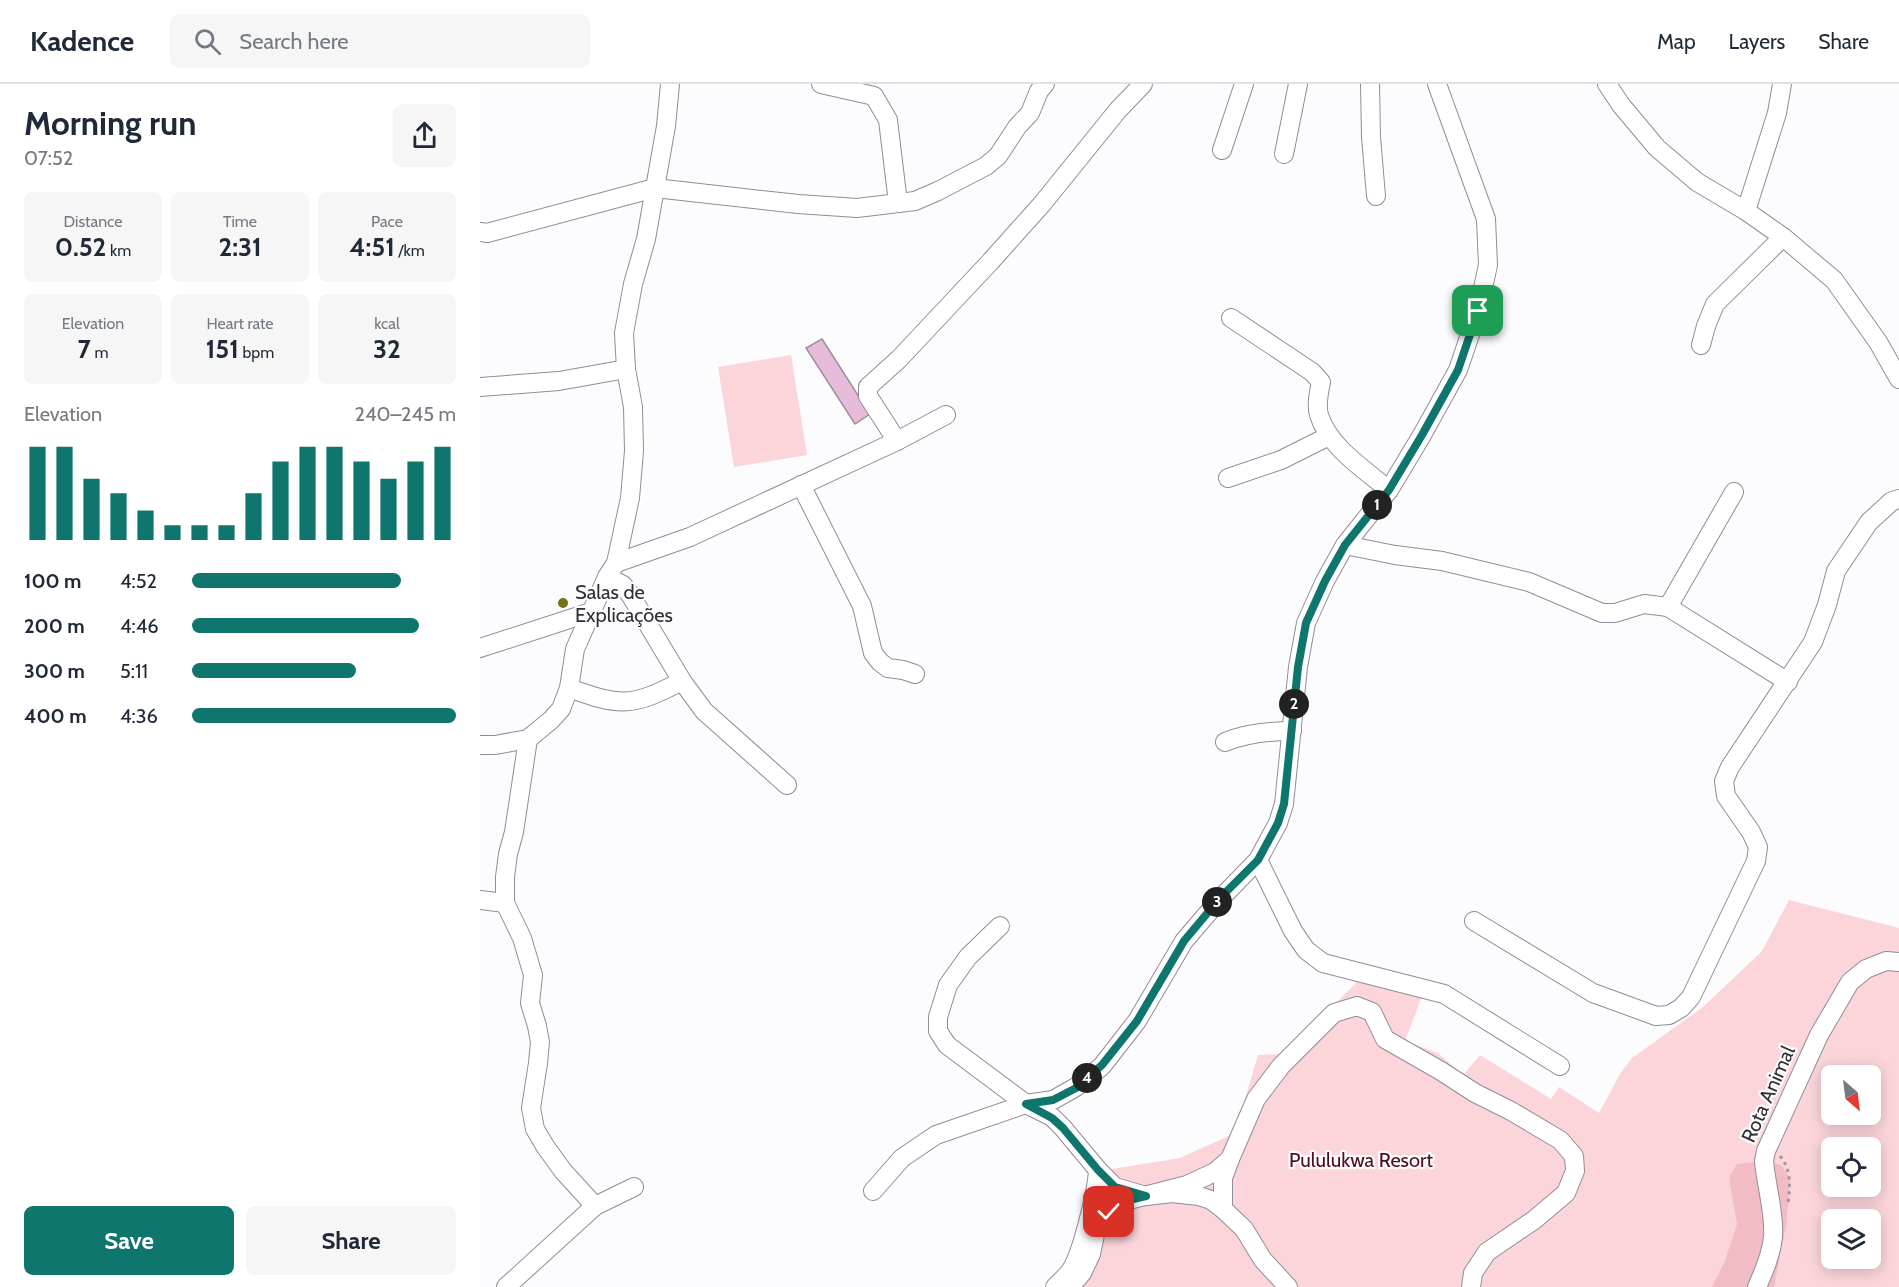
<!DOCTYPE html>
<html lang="en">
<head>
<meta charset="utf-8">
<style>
  :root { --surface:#fff; --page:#f6f6f7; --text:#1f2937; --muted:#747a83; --line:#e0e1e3; --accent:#0f766e }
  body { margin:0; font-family:Cabin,sans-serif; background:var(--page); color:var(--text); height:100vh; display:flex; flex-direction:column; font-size:22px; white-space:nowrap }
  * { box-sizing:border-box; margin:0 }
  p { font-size:20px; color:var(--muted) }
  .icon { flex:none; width:33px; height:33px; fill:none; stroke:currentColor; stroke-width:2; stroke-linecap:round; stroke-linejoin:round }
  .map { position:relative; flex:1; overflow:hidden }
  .details { display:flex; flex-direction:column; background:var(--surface); width:480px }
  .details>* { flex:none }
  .needle { width:39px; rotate:152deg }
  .tools { position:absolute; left:1341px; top:981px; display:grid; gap:12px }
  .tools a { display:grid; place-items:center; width:60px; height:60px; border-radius:9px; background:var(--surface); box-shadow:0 3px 15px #0003; font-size:30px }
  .pin { position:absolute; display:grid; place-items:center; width:51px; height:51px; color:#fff; margin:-26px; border-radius:12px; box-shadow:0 3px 9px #0006 }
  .km { position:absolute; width:30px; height:30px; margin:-15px; border-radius:50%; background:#222; color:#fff; font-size:16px; line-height:30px; text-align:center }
  .round { display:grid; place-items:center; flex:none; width:63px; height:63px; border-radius:9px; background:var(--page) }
  .summary { display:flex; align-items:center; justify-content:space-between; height:102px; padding:0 24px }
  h1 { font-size:33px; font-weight:700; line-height:45px }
  .stats { display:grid; grid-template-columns:repeat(3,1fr); gap:9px; height:102px; padding:6px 24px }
  .stats div { display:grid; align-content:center; border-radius:9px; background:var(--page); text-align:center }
  .stats b { font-size:26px; font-weight:700 }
  .stats small { font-size:16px; font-weight:400 }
  .stats p { font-size:16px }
  .chart { height:168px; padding:12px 24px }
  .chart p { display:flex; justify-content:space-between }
  .chart svg { width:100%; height:108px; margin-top:6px; stroke:var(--accent); stroke-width:6 }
  .button { display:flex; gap:12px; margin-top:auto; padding:12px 24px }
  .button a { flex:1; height:69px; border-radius:9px; background:var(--accent); color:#fff; font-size:24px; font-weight:700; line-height:69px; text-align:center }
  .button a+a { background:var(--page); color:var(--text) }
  ul { padding:0 24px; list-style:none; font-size:20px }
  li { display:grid; grid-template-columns:96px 72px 1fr; align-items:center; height:45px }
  li i { height:15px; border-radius:8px; background:var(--accent) }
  header { display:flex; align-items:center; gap:36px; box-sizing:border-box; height:84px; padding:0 30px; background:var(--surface); border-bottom:2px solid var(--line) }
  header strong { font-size:28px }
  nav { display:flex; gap:33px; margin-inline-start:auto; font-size:21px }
  .search { width:420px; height:54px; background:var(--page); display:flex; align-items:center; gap:15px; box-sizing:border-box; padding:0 21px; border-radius:9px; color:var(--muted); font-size:22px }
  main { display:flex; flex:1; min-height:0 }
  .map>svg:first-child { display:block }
</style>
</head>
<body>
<header>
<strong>Kadence</strong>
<div class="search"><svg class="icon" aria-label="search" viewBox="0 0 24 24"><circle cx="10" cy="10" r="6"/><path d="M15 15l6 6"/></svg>Search here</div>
<nav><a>Map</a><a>Layers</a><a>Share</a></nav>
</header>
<main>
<section class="details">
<div class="summary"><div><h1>Morning run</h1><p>07:52</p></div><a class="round"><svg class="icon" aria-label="share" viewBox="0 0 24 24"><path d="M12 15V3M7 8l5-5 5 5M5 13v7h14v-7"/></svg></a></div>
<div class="stats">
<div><p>Distance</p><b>0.52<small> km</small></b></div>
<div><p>Time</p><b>2:31</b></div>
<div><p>Pace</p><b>4:51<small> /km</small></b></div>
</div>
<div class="stats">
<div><p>Elevation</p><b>7<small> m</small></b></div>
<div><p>Heart rate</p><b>151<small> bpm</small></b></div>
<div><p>kcal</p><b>32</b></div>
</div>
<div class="chart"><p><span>Elevation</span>240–245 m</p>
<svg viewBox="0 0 160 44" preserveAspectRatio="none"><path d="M5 44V6M15 44V6M25 44V19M35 44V25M45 44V32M55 44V38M65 44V38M75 44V38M85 44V25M95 44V12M105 44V6M115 44V6M125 44V12M135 44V19M145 44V12M155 44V6"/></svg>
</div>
<ul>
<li><b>100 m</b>4:52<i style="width:79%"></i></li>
<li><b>200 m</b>4:46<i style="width:86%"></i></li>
<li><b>300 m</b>5:11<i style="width:62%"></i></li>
<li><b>400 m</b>4:36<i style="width:100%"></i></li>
</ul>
<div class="button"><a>Save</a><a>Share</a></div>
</section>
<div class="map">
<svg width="1419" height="1203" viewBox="0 0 1419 1203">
  <rect width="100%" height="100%" fill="#fcfbfe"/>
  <g fill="#fbd5da" fill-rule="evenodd">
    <polygon points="311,271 327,371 254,383 238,283"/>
    <path d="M1309 816 1419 844V1203H583L626 1086 700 1074 755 1049 778 971 805 970 877 898 942 912 925 957 958 969 983 991 1000 971 1071 1015 1079 1003 1119 1029 1140 990 1152 974 1223 923 1282 867ZM1352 992H1390V1030H1352ZM1352 1064H1390V1102H1352ZM1352 1136H1390V1174H1352Z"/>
  </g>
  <polygon fill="#f1bcc4" points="1284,1077 1301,1081 1310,1094 1309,1113 1306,1141 1294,1203 1232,1203 1245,1177 1257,1140 1249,1094 1257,1080"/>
  <polygon fill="#e6bcda" stroke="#9d9099" stroke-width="1.5" points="342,255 390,330 375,340 326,264"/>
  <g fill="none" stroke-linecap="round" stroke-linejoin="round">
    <g stroke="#918c99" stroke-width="20">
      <g id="street">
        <polyline points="341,0 394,12 408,36 418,119"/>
        <polyline points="890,0 891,53 896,112"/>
        <polyline points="1127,0 1141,21 1177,64 1217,98 1266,127 1303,153 1354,196 1398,258 1419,295"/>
        <polyline points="742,66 764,0"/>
        <polyline points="804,70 818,0"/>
        <polyline points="1266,127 1297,29 1302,0"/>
        <polyline points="0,148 7,149 175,104 318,120 377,124 435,117 458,107 506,82 518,72 537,43 550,29 559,7 565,0"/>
        <path d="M751 234 832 288 841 298C839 308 836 321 839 331 849 363 884 385 909 406"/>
        <polyline points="1221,261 1226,242 1235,220 1303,153"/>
        <polyline points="0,303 79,297 146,285"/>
        <polyline points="417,357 388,312 388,303 419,275 511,177 562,120 638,26 663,0"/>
        <polyline points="748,394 801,376 849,352"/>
        <polyline points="321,401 382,522 393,569 400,578 408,584 423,586 435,590"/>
        <polyline points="865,461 915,471 962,477 1049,498 1122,529 1135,529 1164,520 1188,523 1308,598"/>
        <polyline points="136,479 210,453 417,357 466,331"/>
        <polyline points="127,493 143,501 151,512 202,597 224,627 307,701"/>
        <polyline points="1188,523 1254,408"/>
        <polyline points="0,564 111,528"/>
        <path d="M89 604C141 623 152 623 202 597"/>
        <polyline points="48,655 34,748 28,770 25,793 25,819 42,854 53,891 50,919 57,942 60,958 58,979 51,1024 55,1045 65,1062 83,1087 115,1122"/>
        <path d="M745 658C767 649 788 647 812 647"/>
        <polyline points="0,661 15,661 48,655 71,636 81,625 89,604 95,565 127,493 136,479 150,414 154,367 153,323 146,285 144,249 153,200 166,155 186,42 190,0"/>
        <polyline points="778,776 813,847 826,866 843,879 964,910 1080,982"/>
        <polyline points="0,816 25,819"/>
        <polyline points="994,837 1113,909 1176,932 1189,931 1201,924 1211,913 1276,777 1278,763 1271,748 1246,712 1244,697 1250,683 1333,558 1347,521 1356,487 1389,438 1412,417 1419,415"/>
        <path d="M520 842 488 873 468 901 458 933V947L467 961 546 1020 572 1033 583 1044 618 1086C617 1107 602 1169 591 1186 587 1192 580 1198 575 1203"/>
        <polyline points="618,1086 635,1103 666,1112 692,1109 719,1112 731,1116 743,1125 764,1145 783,1176 808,1203"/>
        <polyline points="393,1107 422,1074 456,1051 546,1020 573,1016 596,1003 622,982 657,937 704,857 740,815 778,776 798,739 804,720 818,583 826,539 845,497 865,461 909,406 942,351 978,286 998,227 1008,181 1006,135 957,0"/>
        <polyline points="743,1125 743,1094 750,1075"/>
        <polyline points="26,1203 115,1122 154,1103"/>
        <polyline points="590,1203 602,1189 611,1170 616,1146 629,1128 645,1117 707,1101 735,1088 750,1075 776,1015 801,982 854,929 877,922 892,928 905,955 961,987 995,1009 1031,1027 1080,1056 1094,1072 1095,1087 1086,1109 1054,1136 1007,1168 993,1189 991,1203"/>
        <path d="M1277 1203C1284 1187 1291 1171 1293 1153 1295 1130 1286 1101 1284 1077L1286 1067 1339 951 1370 898 1386 885 1406 877 1419 878"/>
      </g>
    </g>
    <path stroke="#99989c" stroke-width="3" stroke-dasharray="3 4.5" stroke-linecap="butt" d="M1300 1072C1312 1086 1310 1104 1308 1120"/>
    <use href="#street" stroke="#fff" stroke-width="18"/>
  </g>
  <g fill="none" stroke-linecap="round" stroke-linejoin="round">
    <g stroke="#fff" stroke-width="12">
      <polyline id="route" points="629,1128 645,1117 666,1112 635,1103 618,1086 583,1044 572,1034 546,1020 573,1016 596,1004 622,981 657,937 704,857 740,814 778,776 798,739 804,720 818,583 826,539 845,497 865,461 909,406 942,351 978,286 998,227"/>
    </g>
    <use href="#route" stroke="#0f766e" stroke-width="8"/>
  </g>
  <circle fill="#767215" stroke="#fcfbfe" stroke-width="2" cx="83" cy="519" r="6"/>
  <g text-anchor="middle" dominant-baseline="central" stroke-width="4.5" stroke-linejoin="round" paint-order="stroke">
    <g font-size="20" fill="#302e33" stroke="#fcfbfe" text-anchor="start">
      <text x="95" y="508">Salas de<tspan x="95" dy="23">Explicações</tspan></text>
    </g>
    <g font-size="20" fill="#302e33" stroke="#fcfbfe">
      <text transform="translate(1288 1010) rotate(-66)">Rota Animal</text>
    </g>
    <g font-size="20" fill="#4d0f20" stroke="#fcfbfe">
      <text x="881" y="1076">Pululukwa Resort</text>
    </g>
  </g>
</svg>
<div class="tools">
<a><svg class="needle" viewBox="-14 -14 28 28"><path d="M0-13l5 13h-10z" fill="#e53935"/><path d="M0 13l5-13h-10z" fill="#747a83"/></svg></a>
<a><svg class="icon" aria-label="locate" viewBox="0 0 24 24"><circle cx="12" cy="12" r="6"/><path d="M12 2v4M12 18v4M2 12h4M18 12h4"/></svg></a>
<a><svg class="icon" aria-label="layers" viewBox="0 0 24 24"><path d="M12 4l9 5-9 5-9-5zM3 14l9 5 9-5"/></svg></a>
</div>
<div class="pin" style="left:998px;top:227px;background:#1e9e55"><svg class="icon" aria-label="arrive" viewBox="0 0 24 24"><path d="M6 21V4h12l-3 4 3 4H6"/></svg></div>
<div class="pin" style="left:629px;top:1128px;background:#d93025"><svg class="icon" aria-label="check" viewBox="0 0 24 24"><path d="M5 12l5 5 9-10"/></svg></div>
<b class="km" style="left:897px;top:421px">1</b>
<b class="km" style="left:814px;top:620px">2</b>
<b class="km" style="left:737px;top:818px">3</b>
<b class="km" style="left:607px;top:994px">4</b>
</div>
</main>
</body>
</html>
